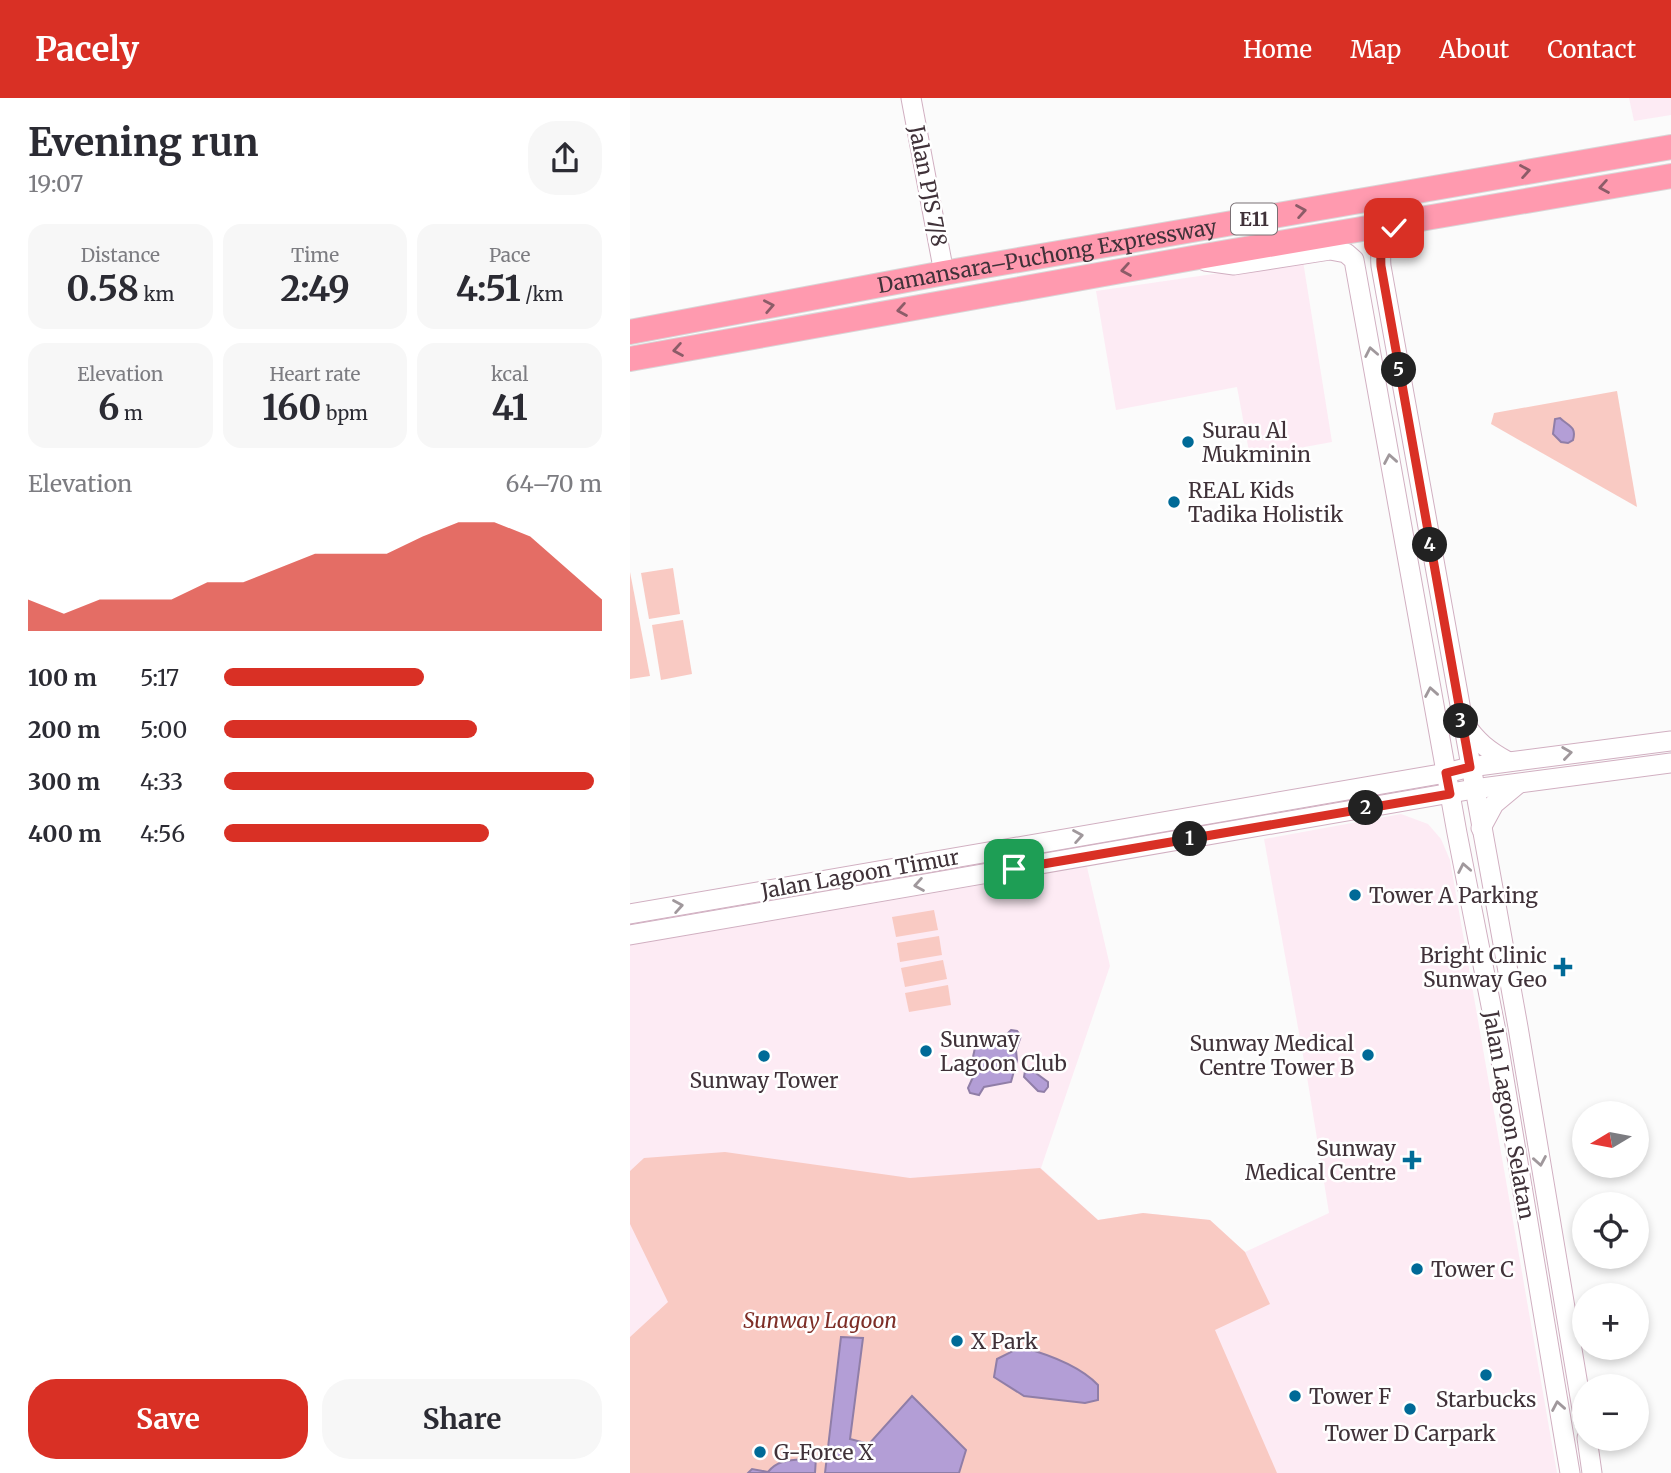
<!DOCTYPE html>
<html lang="en">
<head>
<meta charset="utf-8">
<style>
  :root { --surface:#fff; --page:#f7f7f7; --text:#2b2b33; --muted:#7c7c81; --accent:#d93025 }
  body { margin:0; font-family:Merriweather,serif; background:var(--page); color:var(--text); height:100vh; display:flex; flex-direction:column; font-size:26px; white-space:nowrap }
  * { box-sizing:border-box; margin:0 }
  p { font-size:23px; color:var(--muted) }
  .icon { flex:none; width:38px; height:38px; fill:none; stroke:currentColor; stroke-width:2; stroke-linecap:round; stroke-linejoin:round }
  .map { position:relative; flex:1; overflow:hidden }
  .drawer { display:flex; flex-direction:column; background:var(--surface); width:630px }
  .drawer>* { flex:none }
  .needle { width:46px; rotate:260deg }
  .buttons { position:absolute; left:942px; top:1003px; display:grid; gap:14px }
  .buttons a { display:grid; place-items:center; width:77px; height:77px; border-radius:50%; background:var(--surface); box-shadow:0 4px 10px #0003; font-size:35px }
  .pin { position:absolute; display:grid; place-items:center; width:60px; height:60px; color:#fff; margin:-30px; border-radius:14px; box-shadow:0 4px 10px #0006 }
  .km { position:absolute; width:35px; height:35px; margin:-18px; border-radius:50%; background:#222; color:#fff; font-size:19px; line-height:35px; text-align:center }
  .round { display:grid; place-items:center; flex:none; width:74px; height:74px; border-radius:28px; background:var(--page) }
  .headline { display:flex; align-items:center; justify-content:space-between; height:119px; padding:0 28px }
  h1 { font-size:38px; font-weight:700; line-height:52px }
  .stats { display:grid; grid-template-columns:repeat(3,1fr); gap:10px; height:119px; padding:7px 28px }
  .stats div { display:grid; align-content:center; border-radius:18px; background:var(--page); text-align:center }
  .stats b { font-size:35px; font-weight:700 }
  .stats small { font-size:19px; font-weight:400 }
  .stats p { font-size:19px }
  .chart { height:196px; padding:14px 28px }
  .chart p { display:flex; justify-content:space-between }
  .chart svg { width:100%; height:126px; margin-top:7px; fill:var(--accent); opacity:.7 }
  .cta { display:flex; gap:14px; margin-top:auto; padding:14px 28px }
  .cta a { flex:1; height:80px; border-radius:28px; background:var(--accent); color:#fff; font-size:28px; font-weight:700; line-height:80px; text-align:center }
  .cta a+a { background:var(--page); color:var(--text) }
  ul { padding:0 28px; list-style:none; font-size:23px }
  li { display:grid; grid-template-columns:112px 84px 1fr; align-items:center; height:52px }
  li i { height:18px; border-radius:9px; background:var(--accent) }
  header { display:flex; align-items:center; gap:42px; box-sizing:border-box; height:98px; padding:0 35px; background:var(--accent); color:#fff }
  header strong { font-size:33px }
  nav { display:flex; gap:38px; margin-inline-start:auto; font-size:24px }
  main { display:flex; flex:1; min-height:0 }
  .map>svg:first-child { display:block }
</style>
</head>
<body>
<header>
<strong>Pacely</strong>
<nav><a>Home</a><a>Map</a><a>About</a><a>Contact</a></nav>
</header>
<main>
<section class="drawer">
<div class="headline"><div><h1>Evening run</h1><p>19:07</p></div><a class="round"><svg class="icon" aria-label="share" viewBox="0 0 24 24"><path d="M12 15V3M7 8l5-5 5 5M5 13v7h14v-7"/></svg></a></div>
<div class="stats">
<div><p>Distance</p><b>0.58<small> km</small></b></div>
<div><p>Time</p><b>2:49</b></div>
<div><p>Pace</p><b>4:51<small> /km</small></b></div>
</div>
<div class="stats">
<div><p>Elevation</p><b>6<small> m</small></b></div>
<div><p>Heart rate</p><b>160<small> bpm</small></b></div>
<div><p>kcal</p><b>41</b></div>
</div>
<div class="chart"><p><span>Elevation</span>64–70 m</p>
<svg viewBox="0 0 160 44" preserveAspectRatio="none"><path d="M0 44V33L10 38L20 33L30 33L40 33L50 27L60 27L70 22L80 17L90 17L100 17L110 11L120 6L130 6L140 11L150 22L160 33V44z"/></svg>
</div>
<ul>
<li><b>100 m</b>5:17<i style="width:53%"></i></li>
<li><b>200 m</b>5:00<i style="width:67%"></i></li>
<li><b>300 m</b>4:33<i style="width:98%"></i></li>
<li><b>400 m</b>4:56<i style="width:70%"></i></li>
</ul>
<div class="cta"><a>Save</a><a>Share</a></div>
</section>
<div class="map">
<svg width="1041" height="1375" viewBox="0 0 1041 1375">
  <rect width="100%" height="100%" fill="#fbfbfb"/>
  <g fill="#fdebf4">
    <polygon points="999,0 1041,0 1041,17 1004,23"/>
    <polygon points="673,163 702,344 620,359 607,289 486,312 466,193"/>
    <polygon points="771,716 798,726 811,741 820,762 927,1375 0,1375 0,847 457,769 480,868 411,1070 468,1122 513,1115 580,1122 615,1154 699,1115 678,985 634,741"/>
  </g>
  <g fill="#f9cac3">
    <polygon points="987,293 1007,409 861,326 864,315"/>
    <polygon points="43,470 50,516 19,521 11,475"/>
    <polygon points="0,474 20,578 0,581"/>
    <polygon points="53,522 62,576 31,582 22,527"/>
    <polygon points="304,812 308,832 266,839 262,819"/>
    <polygon points="309,838 312,857 270,864 267,845"/>
    <polygon points="313,862 317,881 275,889 271,870"/>
    <polygon points="318,887 321,907 279,914 275,895"/>
    <polygon points="95,1054 280,1080 410,1070 468,1122 513,1115 580,1122 615,1154 640,1206 585,1232 647,1375 0,1375 0,1239 38,1204 0,1126 0,1073 14,1060"/>
  </g>
  <g fill="#b39ed6" stroke="#907ea7" stroke-width="2">
    <path d="M930 320C938 328 947 328 943 342L938 345 931 344 923 336 925 321Z"/>
    <polygon points="381,932 387,933 391,938 386,952 387,962 381,984 354,989 349,997 340,995 338,990 343,979 341,968 346,945 373,940"/>
    <polygon points="399,970 418,984 418,989 414,994 408,993 394,979 395,973"/>
    <polygon points="211,1239 233,1240 220,1341 239,1346 282,1298 336,1352 329,1375 195,1375"/>
    <path d="M391 1249C417 1256 449 1267 468 1287V1302L455 1305 394 1298 364 1279 367 1261Z"/>
    <path d="M186 1359 185 1375H118L122 1371 138 1374C151 1358 168 1364 186 1359Z"/>
  </g>
  <g fill="none" stroke-linecap="round" stroke-linejoin="round">
    <g stroke="#d1afc1" stroke-width="21">
      <g id="secondary">
        <polyline points="281,0 314,175"/>
        <path d="M775 123C756 135 749 146 751 168L888 929 954 1323"/>
        <polyline points="575,163 604,167 700,152 716,155 724,162 827,735 866,933 940,1375"/>
        <path d="M835 626C846 643 859 653 877 663"/>
        <polyline points="851,730 864,706 888,686"/>
        <polyline points="0,816 816,675 840,669 1041,643"/>
        <polyline points="0,837 844,691 1041,665"/>
        <polyline points="957,1340 962,1375"/>
      </g>
    </g>
    <g stroke="#d9d6d7" stroke-width="26">
      <g id="highway">
        <path id="s1" d="M0 234 314 175 1041 49"/>
        <polyline points="0,261 563,160 1041,78"/>
      </g>
    </g>
    <use href="#secondary" stroke="#fff" stroke-width="19"/>
    <use href="#highway" stroke="#ff9aaf" stroke-width="24"/>
  </g>
  <defs><path id="oneway-chevron" d="M-2-3.5L2.5 0L-2 3.5" fill="none" stroke-width="1.6" stroke-linecap="round" stroke-linejoin="round" transform="scale(1.75)"/></defs>
  <g stroke="#8c5c68">
    <use href="#oneway-chevron" transform="translate(895 73) rotate(-10)"/>
    <use href="#oneway-chevron" transform="translate(974 89) rotate(170)"/>
    <use href="#oneway-chevron" transform="translate(671 113) rotate(-10)"/>
    <use href="#oneway-chevron" transform="translate(496 172) rotate(170)"/>
    <use href="#oneway-chevron" transform="translate(139 208) rotate(-11)"/>
    <use href="#oneway-chevron" transform="translate(272 212) rotate(170)"/>
    <use href="#oneway-chevron" transform="translate(48 252) rotate(170)"/>
  </g>
  <g stroke="#a0989c">
    <use href="#oneway-chevron" transform="translate(741 254) rotate(-101)"/>
    <use href="#oneway-chevron" transform="translate(760 361) rotate(-100)"/>
    <use href="#oneway-chevron" transform="translate(801 594) rotate(-100)"/>
    <use href="#oneway-chevron" transform="translate(937 655) rotate(-8)"/>
    <use href="#oneway-chevron" transform="translate(448 738) rotate(-10)"/>
    <use href="#oneway-chevron" transform="translate(834 770) rotate(-101)"/>
    <use href="#oneway-chevron" transform="translate(289 787) rotate(170)"/>
    <use href="#oneway-chevron" transform="translate(48 808) rotate(-10)"/>
    <use href="#oneway-chevron" transform="translate(910 1063) rotate(80)"/>
    <use href="#oneway-chevron" transform="translate(928 1308) rotate(-100)"/>
  </g>
  <g fill="none" stroke-linecap="round" stroke-linejoin="round">
    <g stroke="#fff" stroke-width="14">
      <path id="route" d="M384 771 820 696 816 675 840 669 751 168C750 152 752 143 764 130"/>
    </g>
    <use href="#route" stroke="#d93025" stroke-width="9"/>
  </g>
  <g fill="#006a97" stroke="#fff" stroke-width="2.5">
    <circle cx="558" cy="344" r="7"/>
    <circle cx="544" cy="404" r="7"/>
    <circle cx="725" cy="797" r="7"/>
    <path d="M929.5 858.5h7v7h7v7h-7v7h-7v-7h-7v-7h7z"/>
    <circle cx="296" cy="953" r="7"/>
    <circle cx="738" cy="957" r="7"/>
    <circle cx="134" cy="958" r="7"/>
    <path d="M778.5 1051.5h7v7h7v7h-7v7h-7v-7h-7v-7h7z"/>
    <circle cx="787" cy="1171" r="7"/>
    <circle cx="327" cy="1243" r="7"/>
    <circle cx="856" cy="1277" r="7"/>
    <circle cx="665" cy="1298" r="7"/>
    <circle cx="780" cy="1311" r="7"/>
    <circle cx="130" cy="1354" r="7"/>
  </g>
  <g text-anchor="middle" dominant-baseline="central" stroke-width="5" stroke-linejoin="round" paint-order="stroke">
    <rect fill="#fff" stroke="#797074" stroke-width="2" x="601" y="105.5" width="46" height="31" rx="5"/>
    <g font-size="19" font-weight="bold" fill="#403239">
      <text x="624" y="121">E11</text>
    </g>
    <g font-size="21" fill="#403239" stroke="#fff">
      <text transform="translate(298 88) rotate(79)">Jalan PJS 7/8</text>
      <text stroke="none"><textPath href="#s1" startOffset="424">Damansara–Puchong Expressway</textPath></text>
      <text transform="translate(230 776) rotate(-10)">Jalan Lagoon Timur</text>
      <text transform="translate(879 1017) rotate(80)">Jalan Lagoon Selatan</text>
    </g>
    <g font-size="21" fill="#403239" stroke="#fff" text-anchor="start">
      <text x="572" y="332">Surau Al<tspan x="572" dy="24">Mukminin</tspan></text>
      <text x="558" y="392">REAL Kids<tspan x="558" dy="24">Tadika Holistik</tspan></text>
      <text x="739" y="797">Tower A Parking</text>
      <text x="917" y="857" text-anchor="end">Bright Clinic<tspan x="917" dy="24">Sunway Geo</tspan></text>
      <text x="310" y="941">Sunway<tspan x="310" dy="24">Lagoon Club</tspan></text>
      <text x="724" y="945" text-anchor="end">Sunway Medical<tspan x="724" dy="24">Centre Tower B</tspan></text>
      <text x="134" y="982" text-anchor="middle">Sunway Tower</text>
      <text x="766" y="1050" text-anchor="end">Sunway<tspan x="766" dy="24">Medical Centre</tspan></text>
      <text x="801" y="1171">Tower C</text>
      <text x="341" y="1243">X Park</text>
      <text x="679" y="1298">Tower F</text>
      <text x="856" y="1301" text-anchor="middle">Starbucks</text>
      <text x="780" y="1335" text-anchor="middle">Tower D Carpark</text>
      <text x="144" y="1354">G-Force X</text>
    </g>
    <g font-size="21" font-style="italic" fill="#7e2e27" stroke="#fff">
      <text x="190" y="1222">Sunway Lagoon</text>
    </g>
  </g>
</svg>
<div class="buttons">
<a><svg class="needle" viewBox="-14 -14 28 28"><path d="M0-13l5 13h-10z" fill="#e53935"/><path d="M0 13l5-13h-10z" fill="#7c7c81"/></svg></a>
<a><svg class="icon" aria-label="locate" viewBox="0 0 24 24"><circle cx="12" cy="12" r="6"/><path d="M12 2v4M12 18v4M2 12h4M18 12h4"/></svg></a>
<a>+</a>
<a>−</a>
</div>
<div class="pin" style="left:384px;top:771px;background:#1e9e55"><svg class="icon" aria-label="arrive" viewBox="0 0 24 24"><path d="M6 21V4h12l-3 4 3 4H6"/></svg></div>
<div class="pin" style="left:764px;top:130px;background:#d93025"><svg class="icon" aria-label="check" viewBox="0 0 24 24"><path d="M5 12l5 5 9-10"/></svg></div>
<b class="km" style="left:560px;top:741px">1</b>
<b class="km" style="left:736px;top:710px">2</b>
<b class="km" style="left:831px;top:623px">3</b>
<b class="km" style="left:800px;top:447px">4</b>
<b class="km" style="left:769px;top:272px">5</b>
</div>
</main>
</body>
</html>
